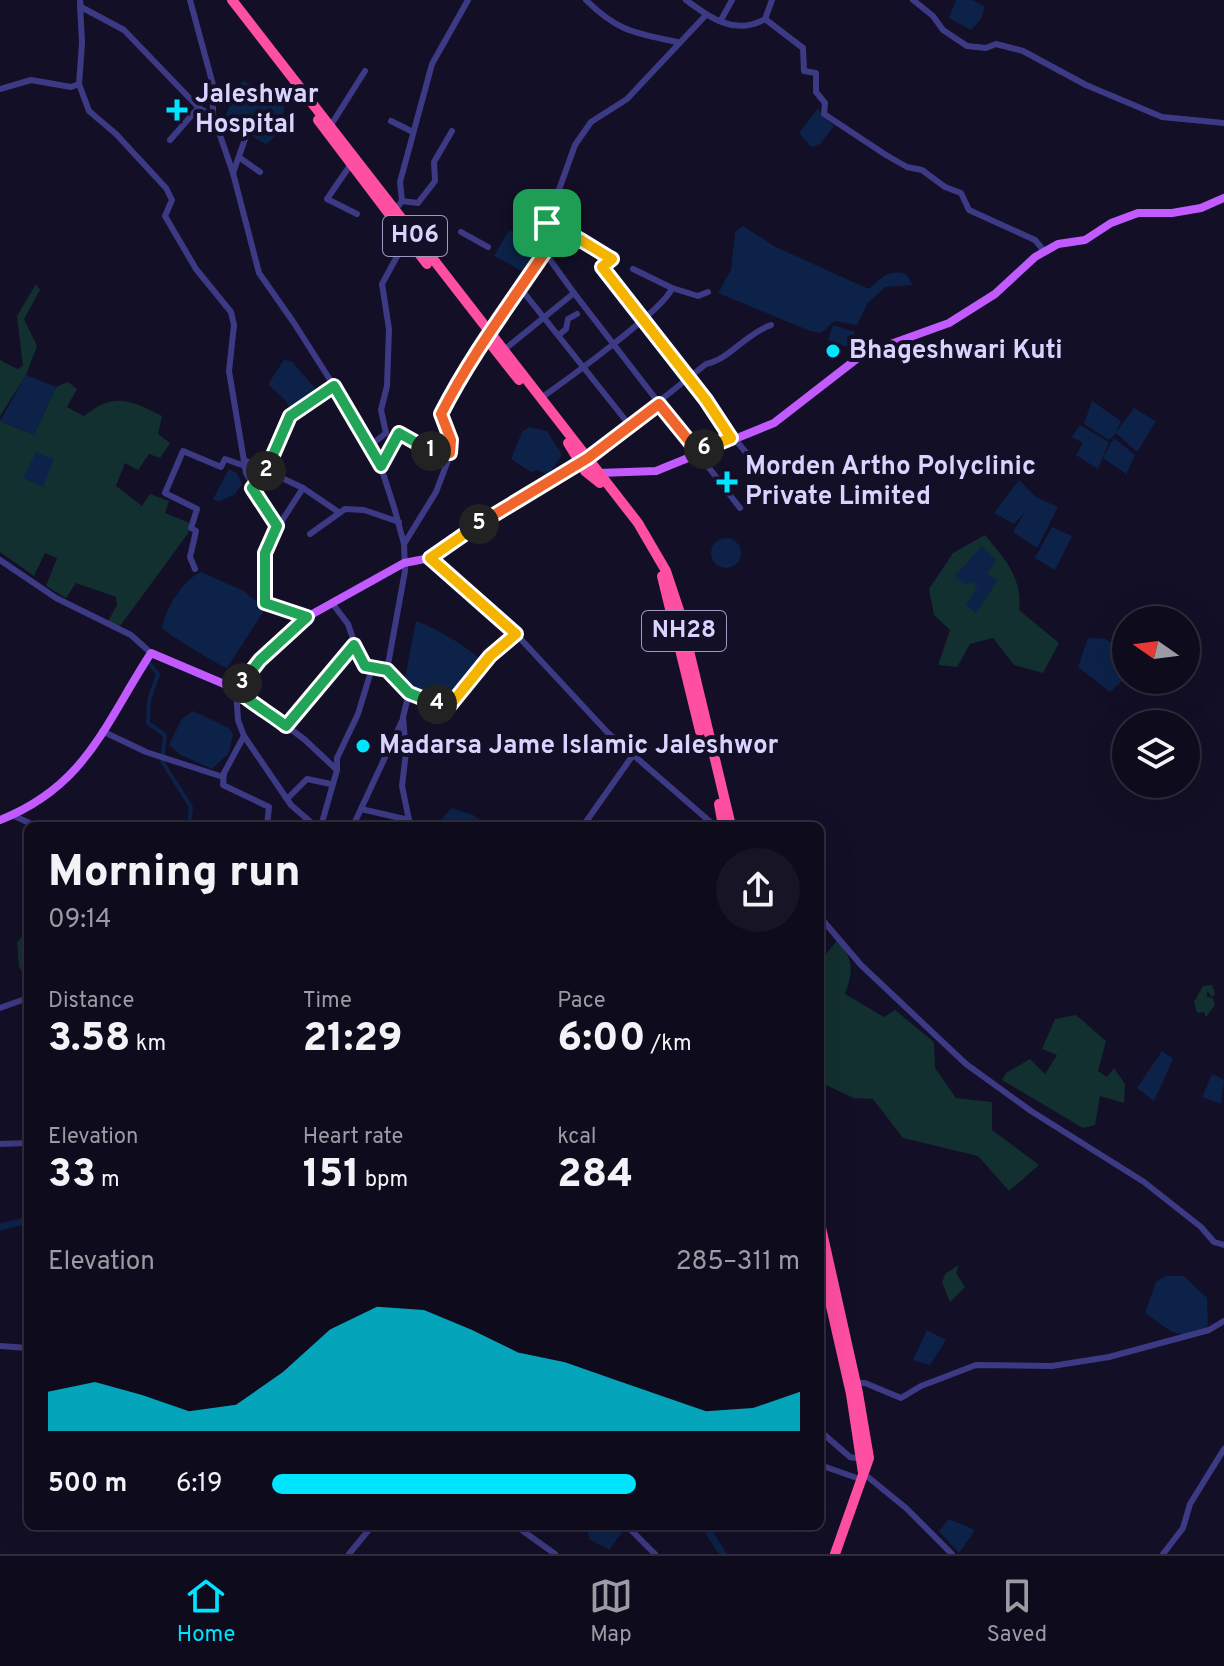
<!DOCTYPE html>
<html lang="en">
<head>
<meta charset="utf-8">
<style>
  :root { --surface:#0e0b1c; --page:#171425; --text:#f1f3f6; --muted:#9b9ba3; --line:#2e2b3b; --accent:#00e5ff }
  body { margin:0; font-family:Overpass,sans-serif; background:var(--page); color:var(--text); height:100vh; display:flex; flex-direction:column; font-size:30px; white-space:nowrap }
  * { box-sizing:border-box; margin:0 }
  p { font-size:26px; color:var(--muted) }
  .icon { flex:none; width:44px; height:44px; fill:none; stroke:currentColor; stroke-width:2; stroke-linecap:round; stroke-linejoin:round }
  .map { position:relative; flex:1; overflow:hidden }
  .side { position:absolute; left:24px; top:822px; width:800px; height:708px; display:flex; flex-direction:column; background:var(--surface); border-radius:12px; box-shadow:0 8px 32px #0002,0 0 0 2px var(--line) }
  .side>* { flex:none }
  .needle { width:52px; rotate:284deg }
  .fabs { position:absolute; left:1112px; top:606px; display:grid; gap:16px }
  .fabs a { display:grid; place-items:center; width:88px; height:88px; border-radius:50%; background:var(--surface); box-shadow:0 8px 32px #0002,0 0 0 2px var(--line); font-size:40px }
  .pin { position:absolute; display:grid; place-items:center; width:68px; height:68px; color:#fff; margin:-34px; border-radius:16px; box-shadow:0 4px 12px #0006 }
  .km { position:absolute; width:40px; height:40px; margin:-20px; border-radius:50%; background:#222; color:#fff; font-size:22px; line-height:40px; text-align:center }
  .round { display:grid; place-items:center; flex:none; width:84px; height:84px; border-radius:42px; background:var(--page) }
  .overview { display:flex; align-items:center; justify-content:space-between; height:136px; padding:0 24px }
  h1 { font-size:44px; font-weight:800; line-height:60px }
  .metrics { display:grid; grid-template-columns:repeat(3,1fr); gap:12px; height:136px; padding:8px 24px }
  .metrics div { display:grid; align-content:center }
  .metrics b { font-size:40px; font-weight:800 }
  .metrics small { font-size:22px; font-weight:400 }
  .metrics p { font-size:22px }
  .chart { height:224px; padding:16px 24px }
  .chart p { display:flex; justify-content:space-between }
  .chart svg { width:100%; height:144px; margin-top:8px; fill:var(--accent); opacity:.7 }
  ul { padding:0 24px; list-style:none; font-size:26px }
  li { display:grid; grid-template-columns:128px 96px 1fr; align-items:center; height:60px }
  li i { height:20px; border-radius:10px; background:var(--accent) }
  .tab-bar { display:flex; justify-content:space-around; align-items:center; height:112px; border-top:2px solid var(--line); background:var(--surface); font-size:22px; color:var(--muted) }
  .tab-bar a { display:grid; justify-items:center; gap:4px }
  .tab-bar .selected { color:var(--accent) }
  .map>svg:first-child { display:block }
</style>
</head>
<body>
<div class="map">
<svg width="1224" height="1554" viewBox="0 0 1224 1554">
  <rect width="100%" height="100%" fill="#130f26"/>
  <g fill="#12302f">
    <polygon points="36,284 40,290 24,319 37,346 26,375 0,416 0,360 17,369 23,366 17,316"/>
    <path d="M68 382 77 389 67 407 84 416C114 392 130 400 162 416L158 434 170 443 160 458 149 454 138 470 125 463 116 486 142 506 150 494 169 501 165 513 190 523 189 532 120 626 108 621 117 605 116 597 76 583 66 598 46 586 57 558 45 553 34 576 0 552V421L34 435 56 387Z"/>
    <path d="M985 535C1004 558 1023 578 1019 610L1059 643 1043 673 1014 665 993 638 970 644 957 667 938 665 950 630 934 615 929 589 953 553Z"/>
    <polygon points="28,930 28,979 19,967 17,942"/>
    <path d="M838 939C853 959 854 970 845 994L884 1017 895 1010 934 1042 935 1068 956 1098 992 1102V1130L1039 1165 1009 1191 978 1156 903 1138 873 1099 853 1098 820 1082V962Z"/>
    <polygon points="1212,985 1215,994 1212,997 1207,991 1207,997 1213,998 1215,1005 1206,1017 1204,1012 1197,1013 1194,1002 1203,986"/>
    <polygon points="1076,1015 1106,1041 1098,1071 1107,1077 1114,1068 1125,1084 1124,1103 1100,1096 1095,1125 1083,1128 1002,1080 1006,1073 1030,1059 1045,1074 1057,1055 1042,1049 1055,1019"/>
    <polygon points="959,1265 956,1273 965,1287 950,1302 942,1282 946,1273"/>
  </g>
  <g fill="#0c2248">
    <polygon points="956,0 972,0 985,7 981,19 971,30 949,18"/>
    <path d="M243 81 285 99C284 114 280 136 266 144L224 120 237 86Z"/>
    <polygon points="818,108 822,116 834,126 820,144 811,147 799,133"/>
    <path d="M743 226 774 246 866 288H870C881 278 889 269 906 274L913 285 885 287 867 304 857 325 835 321 821 333 810 331 718 293 731 270 735 232Z"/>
    <polygon points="509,230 538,248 522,271 494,256"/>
    <polygon points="833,325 855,332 850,348 828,340"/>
    <polygon points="284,360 291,361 315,388 304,402 290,409 286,401 268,384"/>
    <polygon points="26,375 56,387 34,435 0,421"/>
    <polygon points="1092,401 1121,421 1117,431 1134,408 1156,421 1137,452 1116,433 1109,440 1084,424"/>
    <polygon points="1080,425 1109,442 1098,469 1076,455 1083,443 1072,437"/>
    <polygon points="529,427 547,431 562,455 548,475 538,470 531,472 511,459 522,432"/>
    <polygon points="1114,438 1135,455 1126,474 1103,458"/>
    <polygon points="36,452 54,459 43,487 23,478"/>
    <polygon points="229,469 237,473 242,484 235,494 218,502 213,499"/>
    <polygon points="1019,480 1036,497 1058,507 1037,548 1013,532 1025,512 1014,524 994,513"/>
    <polygon points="1052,527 1072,536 1055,570 1035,558"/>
    <circle cx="726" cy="553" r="15"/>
    <polygon points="982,546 996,560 987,574 998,580 976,613 966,605 978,586 971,582 966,585 955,576"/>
    <path d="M201 572 244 591 265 609 227 668C221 667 169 635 162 628 164 611 184 578 201 572Z"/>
    <path d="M416 621C434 627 466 646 480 659L482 663 448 704C429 700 415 692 405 678Z"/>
    <polygon points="1088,638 1105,639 1126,650 1126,677 1110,692 1078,667"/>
    <polygon points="193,711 229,728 233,734 229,753 212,769 181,755 169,745 181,720"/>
    <polygon points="451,808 473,815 488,826 436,826"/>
    <polygon points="1162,1051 1173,1059 1154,1101 1137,1088"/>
    <polygon points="1212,1074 1224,1080 1221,1104 1202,1097"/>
    <path d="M1166 1276H1184L1207 1298 1208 1326C1177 1344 1169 1329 1145 1313L1156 1282Z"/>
    <polygon points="927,1330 946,1340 930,1365 913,1360"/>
    <polygon points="949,1519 975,1530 959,1553 939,1531"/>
    <polygon points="592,1526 618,1526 623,1531 609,1550 589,1539 588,1532"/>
  </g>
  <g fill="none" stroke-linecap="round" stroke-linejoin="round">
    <polyline stroke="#0c2248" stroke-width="4" points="150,664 158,674 149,700 148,723 165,735 162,761 191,807 189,826"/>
    <g stroke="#0c2248" stroke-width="7">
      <polyline points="0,1227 28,1220"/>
      <polyline points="705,1526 723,1554"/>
    </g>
    <g stroke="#3d3a85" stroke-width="6">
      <polyline points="80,0 81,7 124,30 200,109 213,115"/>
      <polyline points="190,0 213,85 213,115 233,173 259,273 294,323 376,452 394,507 404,544 405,571 387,670"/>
      <path d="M586 0C618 32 635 33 677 42"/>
      <path d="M686 0C710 18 735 36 765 19L772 0"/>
      <polyline points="913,0 933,16 943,30 967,46 986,48 996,44 1023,51 1086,85 1162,117 1224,123"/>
      <polyline points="765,19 803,48 804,71 816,73 816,92 825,103 824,114 886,155 907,167 922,170 945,187 961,193 969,210 1035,240 1045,252"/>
      <polyline points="721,20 732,0"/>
      <polyline points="79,84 82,43 80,4"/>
      <polyline points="0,89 31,80 71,87 79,84 89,111 116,134 166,188 172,200 165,216 196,269 231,312 234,325 229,371 246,473 277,526"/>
      <polyline points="391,121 413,132"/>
      <polyline points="331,125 365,71"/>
      <polyline points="170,140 199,107"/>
      <polyline points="240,158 260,172"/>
      <polyline points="351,164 327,199 357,214"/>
      <polyline points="233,173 245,139"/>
      <polyline points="402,201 418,203 435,181 434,162 452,131"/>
      <polyline points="396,209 402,201 400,182 432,64 468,0"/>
      <path d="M547 223C572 233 589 245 612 259L602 267 706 400 731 438"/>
      <polyline points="461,232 488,247"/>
      <polyline points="672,288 698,296 708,292"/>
      <polyline points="521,289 631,427"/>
      <polyline points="574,293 740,508"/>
      <polyline points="560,334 566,329 568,319 577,314"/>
      <polyline points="504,350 574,293 545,253"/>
      <path d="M541 398C565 381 665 309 672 288L633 269"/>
      <polyline points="733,437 760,469"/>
      <polyline points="371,445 386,433 381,410 387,386 389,329 382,284 407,238"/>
      <path d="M588 458 706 364C730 359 744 335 771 325"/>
      <polyline points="244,460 303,488"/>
      <polyline points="381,466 399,433 430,451 450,453"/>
      <polyline points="252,488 267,469 290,416 307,407 318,393 324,394 334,386"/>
      <polyline points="310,534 345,509 364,510 399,522"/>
      <path d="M404 544 436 492 452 450 441 414C471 354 510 304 547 249L550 239 547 223 575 145 591 122 627 99 705 16"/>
      <polyline points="430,558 516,634 608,733 715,826"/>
      <polyline points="0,560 56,598 131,635 151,653"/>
      <polyline points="195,569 190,557 196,531 191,528 197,509 165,493 183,451 221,467 225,459 245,466"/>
      <polyline points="307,617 265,603 267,544 303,488 337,511"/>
      <polyline points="372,668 387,670 409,693 403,717 406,752 402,786 409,820 407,826"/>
      <polyline points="236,689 238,720 244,736 291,805 314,825 321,826"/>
      <polyline points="236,689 304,739 337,770"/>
      <polyline points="409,693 447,707 490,656 516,634"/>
      <polyline points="286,726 354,645"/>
      <polyline points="102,731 146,752 223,777"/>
      <polyline points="244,736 224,773 223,785 269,807 267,826"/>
      <polyline points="287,799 307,779 331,784"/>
      <polyline points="361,809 409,820"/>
      <polyline points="12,815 36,826"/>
      <polyline points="56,826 68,823 80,826"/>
      <polyline points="321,826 337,770 337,758 358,714 372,668 361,662 348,624 332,603"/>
      <polyline points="353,826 402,721"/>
      <polyline points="583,826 633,755"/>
      <polyline points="820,917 861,965 966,1064 1031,1111 1144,1182 1201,1227 1214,1242 1224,1245"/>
      <polyline points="0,1008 28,998"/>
      <polyline points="0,1144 28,1143"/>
      <polyline points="0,1346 28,1348"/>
      <polyline points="856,1383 865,1383 901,1398 921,1386 976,1365 1052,1366 1109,1357 1209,1330 1224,1321"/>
      <polyline points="820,1431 850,1457 860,1459"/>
      <polyline points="820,1465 860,1479"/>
      <polyline points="863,1473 906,1508 952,1554"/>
      <polyline points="516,1526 555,1554"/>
      <polyline points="627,1526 655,1554"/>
      <polyline points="349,1554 372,1526"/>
      <polyline points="1163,1554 1183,1528 1190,1504 1224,1449"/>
    </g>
    <g stroke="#c25bff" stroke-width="8">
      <polyline points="598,473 656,471 774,423 863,354 949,323 995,294 1035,257 1058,244 1085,240 1111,223 1138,213 1172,213 1201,208 1224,198"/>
      <path d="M0 820C86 786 104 725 151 653L236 689 260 660 307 617 404 563 430 558 458 536 585 460"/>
    </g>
    <g stroke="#ff4fa3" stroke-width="10">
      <polyline points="232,0 638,523 666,571 680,613 731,826"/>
      <polyline points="318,120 427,264"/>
      <polyline points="489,342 519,380"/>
      <polyline points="568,443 585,471 600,483"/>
      <polyline points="662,576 700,731"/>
      <polyline points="719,804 723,826"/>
      <polyline points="820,1223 858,1393 869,1458 835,1554"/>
      <polyline points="820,1258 851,1394 863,1473"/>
    </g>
  </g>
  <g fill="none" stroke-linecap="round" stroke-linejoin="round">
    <g stroke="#fff" stroke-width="16">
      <path id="split-1" d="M431 451 450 453 451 440 441 414C471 355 510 304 547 249L550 239 547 223"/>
    </g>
    <g stroke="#fff" stroke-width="16">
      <polyline id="split-2" points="266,471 290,416 334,386 381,466 399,433 431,451"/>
    </g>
    <g stroke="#fff" stroke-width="16">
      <polyline id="split-3" points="242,683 260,660 307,617 265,603 265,553 277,526 252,488 266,471"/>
    </g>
    <g stroke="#fff" stroke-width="16">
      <path id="split-4" d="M242 683 236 689C241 696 275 717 286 726L354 645 365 666 387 670 409 693 437 704"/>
    </g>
    <g stroke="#fff" stroke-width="16">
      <polyline id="split-5" points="437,704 447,707 451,704 490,656 516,634 430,558 479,524"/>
    </g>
    <g stroke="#fff" stroke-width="16">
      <polyline id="split-6" points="479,524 588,458 659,404 698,452 704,449"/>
    </g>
    <g stroke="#fff" stroke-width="16">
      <path id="split-7" d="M547 223C574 234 588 245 612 259L602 267 706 400 731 438 704 449"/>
    </g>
    <use href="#split-1" stroke="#f0652b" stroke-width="10"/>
    <use href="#split-2" stroke="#22a559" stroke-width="10"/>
    <use href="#split-3" stroke="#22a559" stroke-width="10"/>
    <use href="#split-4" stroke="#22a559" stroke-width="10"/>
    <use href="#split-5" stroke="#f5b400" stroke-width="10"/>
    <use href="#split-6" stroke="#f0652b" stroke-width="10"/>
    <use href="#split-7" stroke="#f5b400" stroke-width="10"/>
  </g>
  <g fill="#00e5ff" stroke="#130f26" stroke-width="3">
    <path d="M173 98h8v8h8v8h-8v8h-8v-8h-8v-8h8z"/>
    <circle cx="833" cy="351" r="8"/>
    <path d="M723 470h8v8h8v8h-8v8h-8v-8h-8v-8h8z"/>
    <circle cx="363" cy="746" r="8"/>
  </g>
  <g text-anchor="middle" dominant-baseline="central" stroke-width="8" stroke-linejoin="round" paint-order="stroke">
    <g fill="#130f26" stroke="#9e99be" stroke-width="2">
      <rect x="383" y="216" width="64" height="40" rx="6"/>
      <rect x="642" y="611" width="84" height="40" rx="6"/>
    </g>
    <g font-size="24" font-weight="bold" fill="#d9d4ff">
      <text x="415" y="236">H06</text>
      <text x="684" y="631">NH28</text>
    </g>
    <g font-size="26" font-weight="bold" fill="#d9d4ff" stroke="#130f26" text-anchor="start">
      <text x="195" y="95">Jaleshwar<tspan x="195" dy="30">Hospital</tspan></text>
      <text x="849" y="351">Bhageshwari Kuti</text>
      <text x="745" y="467">Morden Artho Polyclinic<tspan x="745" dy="30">Private Limited</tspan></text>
      <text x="379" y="746">Madarsa Jame Islamic Jaleshwor</text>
    </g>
  </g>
</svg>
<div class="fabs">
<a><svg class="needle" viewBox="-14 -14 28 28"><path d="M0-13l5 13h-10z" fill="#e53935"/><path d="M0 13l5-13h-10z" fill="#9b9ba3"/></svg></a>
<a><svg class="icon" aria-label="layers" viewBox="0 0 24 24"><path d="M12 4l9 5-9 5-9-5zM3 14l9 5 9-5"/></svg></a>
</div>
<div class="pin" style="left:547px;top:223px;background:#1e9e55"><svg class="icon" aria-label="arrive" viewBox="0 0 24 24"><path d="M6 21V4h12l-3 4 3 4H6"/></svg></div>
<b class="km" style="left:431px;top:451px">1</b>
<b class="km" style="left:266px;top:471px">2</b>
<b class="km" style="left:242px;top:683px">3</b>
<b class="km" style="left:437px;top:704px">4</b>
<b class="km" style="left:479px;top:524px">5</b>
<b class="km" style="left:704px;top:449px">6</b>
<section class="side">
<div class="overview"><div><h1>Morning run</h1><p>09:14</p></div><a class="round"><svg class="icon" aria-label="share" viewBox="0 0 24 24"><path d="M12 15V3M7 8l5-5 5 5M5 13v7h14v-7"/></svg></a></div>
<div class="metrics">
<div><p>Distance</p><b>3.58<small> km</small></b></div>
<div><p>Time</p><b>21:29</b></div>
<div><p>Pace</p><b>6:00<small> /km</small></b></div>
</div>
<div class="metrics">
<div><p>Elevation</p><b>33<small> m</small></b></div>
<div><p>Heart rate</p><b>151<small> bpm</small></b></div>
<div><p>kcal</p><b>284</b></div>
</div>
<div class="chart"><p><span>Elevation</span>285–311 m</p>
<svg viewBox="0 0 160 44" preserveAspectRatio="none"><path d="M0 44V32L10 29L20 33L30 38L40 36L50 26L60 13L70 6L80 7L90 13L100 20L110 23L120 28L130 33L140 38L150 37L160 32V44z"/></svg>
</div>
<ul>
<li><b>500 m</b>6:19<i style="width:69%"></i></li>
</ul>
</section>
</div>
<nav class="tab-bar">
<a class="selected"><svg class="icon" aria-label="home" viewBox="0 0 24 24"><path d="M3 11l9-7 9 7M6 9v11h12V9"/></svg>Home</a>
<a><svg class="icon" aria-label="map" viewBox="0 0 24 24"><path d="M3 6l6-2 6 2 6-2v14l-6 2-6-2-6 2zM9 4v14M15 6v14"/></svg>Map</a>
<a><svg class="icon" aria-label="saved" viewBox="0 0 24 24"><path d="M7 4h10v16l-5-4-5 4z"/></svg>Saved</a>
</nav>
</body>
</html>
